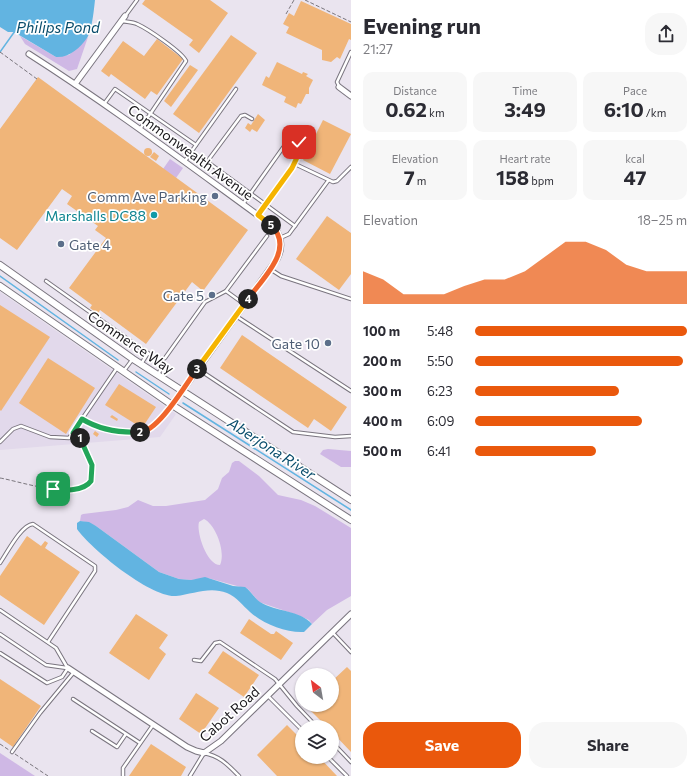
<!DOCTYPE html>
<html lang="en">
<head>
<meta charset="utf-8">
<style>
  :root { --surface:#fff; --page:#f7f7f7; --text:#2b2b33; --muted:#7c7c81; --accent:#ea580c }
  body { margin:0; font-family:Commissioner,sans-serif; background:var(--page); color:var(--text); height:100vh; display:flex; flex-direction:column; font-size:15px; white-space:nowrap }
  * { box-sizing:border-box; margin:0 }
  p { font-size:13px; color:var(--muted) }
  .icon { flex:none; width:22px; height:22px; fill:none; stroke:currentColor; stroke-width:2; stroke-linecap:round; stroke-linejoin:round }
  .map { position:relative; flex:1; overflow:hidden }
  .details { display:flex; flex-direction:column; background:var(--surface); width:348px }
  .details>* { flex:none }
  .needle { width:26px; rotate:329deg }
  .tools { position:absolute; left:295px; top:668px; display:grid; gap:8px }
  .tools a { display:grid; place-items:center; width:44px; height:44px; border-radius:50%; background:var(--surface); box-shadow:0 1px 3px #0004; font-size:20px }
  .pin { position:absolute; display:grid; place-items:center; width:34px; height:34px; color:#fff; margin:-17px; border-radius:8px; box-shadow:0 2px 6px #0006 }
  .km { position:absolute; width:20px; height:20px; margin:-10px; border-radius:50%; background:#222; color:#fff; font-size:11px; line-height:20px; text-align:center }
  .round { display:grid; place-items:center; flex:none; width:42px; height:42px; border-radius:16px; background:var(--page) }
  .headline { display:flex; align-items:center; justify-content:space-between; height:68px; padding:0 12px }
  h1 { font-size:22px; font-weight:700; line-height:30px }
  .stats { display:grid; grid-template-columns:repeat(3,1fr); gap:6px; height:68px; padding:4px 12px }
  .stats div { display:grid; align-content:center; border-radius:10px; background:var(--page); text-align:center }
  .stats b { font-size:20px; font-weight:700 }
  .stats small { font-size:11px; font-weight:400 }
  .stats p { font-size:11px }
  .chart { height:112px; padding:8px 12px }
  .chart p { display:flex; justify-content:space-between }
  .chart svg { width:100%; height:72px; margin-top:4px; fill:var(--accent); opacity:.7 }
  .cta { display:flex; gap:8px; margin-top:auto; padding:8px 12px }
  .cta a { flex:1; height:46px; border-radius:16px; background:var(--accent); color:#fff; font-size:16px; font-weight:700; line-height:46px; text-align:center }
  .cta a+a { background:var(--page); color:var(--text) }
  ul { padding:0 12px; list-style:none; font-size:13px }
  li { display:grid; grid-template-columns:64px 48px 1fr; align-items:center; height:30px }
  li i { height:10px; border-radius:5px; background:var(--accent) }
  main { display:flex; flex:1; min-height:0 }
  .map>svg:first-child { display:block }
</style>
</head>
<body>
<main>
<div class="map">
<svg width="351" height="776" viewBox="0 0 351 776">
  <rect width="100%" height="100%" fill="#eae4ef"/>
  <polygon fill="#e2d9eb" points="0,292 176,414 160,437 0,450"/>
  <g fill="#cfb8e5" fill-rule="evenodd">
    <polygon points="20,36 56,57 69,55 88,37 77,69 69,71 25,44"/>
    <polygon points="170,159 183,168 176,178 163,169"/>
    <polygon points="328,449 351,451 351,467 341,467 320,454 323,450"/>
    <path d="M235 461H239L259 476 278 495 301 500 315 506 351 528V596L327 610 312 624 309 620 300 616 259 602 248 589 208 578 191 580 179 579 159 572 96 526 86 522 80 521 81 515 83 514 116 510 128 507 138 500 153 506H166L205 500 218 489 222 478 229 472 232 463ZM204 519C216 525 226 552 220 565 207 565 196 532 199 522Z"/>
    <polygon points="0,753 35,776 0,776"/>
  </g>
  <g fill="#62b4e1">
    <path d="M0 0H95C94 9 92 31 87 38 80 48 69 58 56 57L14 32H8L0 27Z"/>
    <path d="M80 521 89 522 96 526 159 572 179 579 191 580 205 577 233 586 245 587C251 591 254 598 260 602 276 612 300 610 312 624L304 632C286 633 263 624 250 612 242 605 237 597 227 593 210 586 193 594 176 596 151 598 91 549 77 529V523Z"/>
  </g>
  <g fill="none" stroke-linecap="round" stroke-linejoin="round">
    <g stroke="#62b4e1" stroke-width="1.5">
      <polyline points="0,52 15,31"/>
      <polyline points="0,276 118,360"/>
      <polyline points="136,372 169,394"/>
      <polyline points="183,403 351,510"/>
    </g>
  </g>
  <g fill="#f0b579">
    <polygon points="145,0 210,0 228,13 199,53 189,45 193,40 142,4"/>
    <polygon points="301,1 351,24 351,40 349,39 340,59 337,57 331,62 322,60 322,50 286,33 289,27 283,24 289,13 294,16"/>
    <polygon points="231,35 257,53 199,133 173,114"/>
    <polygon points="157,39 183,59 157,95 151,91 145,99 111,74 109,77 101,71 123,41 144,56"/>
    <polygon points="277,62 302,74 303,72 308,74 306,76 313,80 309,88 309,94 306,94 301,104 298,103 296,108 284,102 286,97 262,85 266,76 269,78"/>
    <polygon points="190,65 198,70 171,107 164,101"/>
    <polygon points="38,77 248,230 203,291 192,282 146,344 100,310 98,314 90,308 92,305 69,288 106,238 95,230 98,226 67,204 72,196 62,189 17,250 0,238 0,129"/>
    <polygon points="258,114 265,120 257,132 252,129 250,132 245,128 248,123 251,125"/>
    <polygon points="323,120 351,134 330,174 303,160"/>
    <circle cx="148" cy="152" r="4"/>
    <polygon points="154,152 159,156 156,161 150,157"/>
    <polygon points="327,216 351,233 351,274 339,290 296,259"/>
    <polygon points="0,305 50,337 1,411 0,410"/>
    <polygon points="242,335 347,407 331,431 314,419 308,428 220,368"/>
    <polygon points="48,358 95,388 66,434 19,403"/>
    <polygon points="119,384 156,407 142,428 105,405"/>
    <polygon points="112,415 118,419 117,421 110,417"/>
    <polygon points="95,431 99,434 97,437 93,434"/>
    <polygon points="27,536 41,546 45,541 48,543 45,548 80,572 44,625 0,595 0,576"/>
    <polygon points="136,614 168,635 159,648 166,654 149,680 109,653"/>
    <polygon points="249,619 271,634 274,634 276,631 293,643 281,660 240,633"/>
    <polygon points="223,651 259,675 244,697 208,673"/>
    <polygon points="347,667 351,671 351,752 332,732 332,727 327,727 306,706 332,705 332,681"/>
    <polygon points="0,679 41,706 13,747 0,738"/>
    <polygon points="196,693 219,708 201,734 179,719"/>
    <polygon points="287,725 302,740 302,757 319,757 337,776 277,776 257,755"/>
    <polygon points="151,744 186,767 181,776 129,776"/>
  </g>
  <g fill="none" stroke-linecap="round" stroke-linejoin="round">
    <g stroke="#7a757f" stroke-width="4.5">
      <g id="service">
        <polyline points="126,15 137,0"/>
        <path d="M122 21C127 22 133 22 137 24 148 29 182 52 186 61L140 129"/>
        <polyline points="339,86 337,82 351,52"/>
        <polyline points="104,104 115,89 196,145 185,161"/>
        <polyline points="252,119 245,115 241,116 209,159 209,163 295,226"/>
        <polyline points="196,145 236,89"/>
        <polyline points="295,164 333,182 337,181 351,167"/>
        <polyline points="243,204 287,142 292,140 298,141 301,149 294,166 258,215"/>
        <polyline points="280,238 289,234 328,181"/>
        <polyline points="270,269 281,276 351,299"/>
        <polyline points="46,281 163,364 158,375"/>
        <polyline points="244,304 226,291 267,236"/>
        <polyline points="236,316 351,391"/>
        <polyline points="165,358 205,302 226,291"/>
        <polyline points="141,364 148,353"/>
        <polyline points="198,369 293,432 335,437 351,436"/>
        <polyline points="123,372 132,360"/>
        <path d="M83 419C96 427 134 439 148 431 157 425 164 413 171 406"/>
        <polyline points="0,442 13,429 21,426 50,437 69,438 117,368"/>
        <path d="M0 563C7 553 21 525 33 524L95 566V571L48 642"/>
        <polyline points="0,610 56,648 67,667"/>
        <polyline points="333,633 351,652"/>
        <polyline points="0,634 46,665 67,668"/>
        <polyline points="0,653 47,683 62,677 68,668"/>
        <polyline points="194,660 201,661 215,643 220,642 275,679 297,706 317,727"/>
        <polyline points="268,696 302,730"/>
        <polyline points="73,699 140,743"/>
        <polyline points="92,731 117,747 126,734"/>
        <polyline points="332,742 351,762"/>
        <polyline points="12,752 40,713 74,672"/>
        <polyline points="328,757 347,776"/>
        <polyline points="123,776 123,768 153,725"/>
        <path d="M190 776 204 753C220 756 228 765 239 776"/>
      </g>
    </g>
    <g stroke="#7a757f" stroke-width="7">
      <g id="minor">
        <path d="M29 54C112 107 190 166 270 224 281 233 284 246 277 259L172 405"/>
        <polyline points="75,84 125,16"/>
        <polyline points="339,87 351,96"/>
        <polyline points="68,668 187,747 196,751 204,753 221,741 351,614"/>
      </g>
    </g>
    <g stroke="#7a757f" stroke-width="8">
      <g id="tertiary">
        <polyline points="0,265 133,359 351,500"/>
        <polyline points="0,286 172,405 351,520"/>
      </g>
    </g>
    <g stroke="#7a767d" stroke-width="1" stroke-dasharray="4 2" stroke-linecap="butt">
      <polyline points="305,0 351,22"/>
      <polyline points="286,14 294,0"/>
      <polyline points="0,52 37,79"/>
      <path d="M0 478C20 481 102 510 92 465 90 455 85 441 77 435"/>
      <polyline points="0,744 9,750"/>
      <polyline points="15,754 48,776"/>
    </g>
    <use href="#service" stroke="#fff" stroke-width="2.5"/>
    <use href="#minor" stroke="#fff" stroke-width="5"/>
    <use href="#tertiary" stroke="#fff" stroke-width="6"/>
  </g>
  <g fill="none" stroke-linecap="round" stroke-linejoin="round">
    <g stroke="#fff" stroke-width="8">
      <path id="split-1" d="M53 489C64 491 84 491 91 481L92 465 80 438"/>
    </g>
    <g stroke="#fff" stroke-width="8">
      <path id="split-2" d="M80 438 73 433 82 419C100 430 120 433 140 432"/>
    </g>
    <g stroke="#fff" stroke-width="8">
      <path id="split-3" d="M140 432C158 432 186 384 197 369"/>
    </g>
    <g stroke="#fff" stroke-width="8">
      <polyline id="split-4" points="197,369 248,299"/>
    </g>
    <g stroke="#fff" stroke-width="8">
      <path id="split-5" d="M248 299C262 279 296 249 271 225"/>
    </g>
    <g stroke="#fff" stroke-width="8">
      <polyline id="split-6" points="271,225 258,215 292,168 301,149 299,142"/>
    </g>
    <use href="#split-1" stroke="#22a559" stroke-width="5"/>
    <use href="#split-2" stroke="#22a559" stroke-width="5"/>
    <use href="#split-3" stroke="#f0652b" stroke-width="5"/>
    <use href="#split-4" stroke="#f5b400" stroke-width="5"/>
    <use href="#split-5" stroke="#f0652b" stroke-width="5"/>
    <use href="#split-6" stroke="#f5b400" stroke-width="5"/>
  </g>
  <g fill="#5c6f8a" stroke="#fff" stroke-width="1.5">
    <circle cx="215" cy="196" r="4"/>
    <circle cx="61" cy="244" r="4"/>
    <circle cx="212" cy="295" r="4"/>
    <circle cx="328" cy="343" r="4"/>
  </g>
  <circle fill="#0f9aa8" stroke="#fff" stroke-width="1.5" cx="154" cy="215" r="4"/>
  <g text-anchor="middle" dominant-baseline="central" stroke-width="3.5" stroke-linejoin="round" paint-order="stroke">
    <g font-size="14" fill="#18161a" stroke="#fff">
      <text transform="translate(191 152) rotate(36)">Commonwealth Avenue</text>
      <text transform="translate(131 342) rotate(34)">Commerce Way</text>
      <text transform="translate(229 714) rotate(-42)">Cabot Road</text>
    </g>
    <g font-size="14" fill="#4e5e75" stroke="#fff" text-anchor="end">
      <text x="207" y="196">Comm Ave Parking</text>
      <text x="69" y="244" text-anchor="start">Gate 4</text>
      <text x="204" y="295">Gate 5</text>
      <text x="320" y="343">Gate 10</text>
    </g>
    <g font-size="14" fill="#0d838f" stroke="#fff" text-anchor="end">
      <text x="146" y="215">Marshalls DC88</text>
    </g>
    <g font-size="15" font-style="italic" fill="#094d6c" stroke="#fff">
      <text x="58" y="27">Philips Pond</text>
      <text transform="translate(272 448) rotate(33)">Aberjona River</text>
    </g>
  </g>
</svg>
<div class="tools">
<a><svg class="needle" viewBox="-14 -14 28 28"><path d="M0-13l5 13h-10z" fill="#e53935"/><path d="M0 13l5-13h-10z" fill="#7c7c81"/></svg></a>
<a><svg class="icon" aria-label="layers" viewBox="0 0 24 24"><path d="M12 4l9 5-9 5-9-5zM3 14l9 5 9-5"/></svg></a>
</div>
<div class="pin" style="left:53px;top:489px;background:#1e9e55"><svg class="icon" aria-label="arrive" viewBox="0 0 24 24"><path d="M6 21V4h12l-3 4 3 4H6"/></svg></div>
<div class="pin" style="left:299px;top:142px;background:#d93025"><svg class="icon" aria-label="check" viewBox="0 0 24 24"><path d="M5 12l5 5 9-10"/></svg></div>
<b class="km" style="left:80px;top:438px">1</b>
<b class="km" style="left:140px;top:432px">2</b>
<b class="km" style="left:197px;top:369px">3</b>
<b class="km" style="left:248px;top:299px">4</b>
<b class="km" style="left:271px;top:225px">5</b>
</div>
<section class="details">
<div class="headline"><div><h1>Evening run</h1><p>21:27</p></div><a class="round"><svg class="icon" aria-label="share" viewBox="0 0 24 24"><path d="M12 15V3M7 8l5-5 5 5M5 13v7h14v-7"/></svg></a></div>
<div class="stats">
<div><p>Distance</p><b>0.62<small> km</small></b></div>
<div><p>Time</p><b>3:49</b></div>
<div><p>Pace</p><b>6:10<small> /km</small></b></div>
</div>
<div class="stats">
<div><p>Elevation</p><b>7<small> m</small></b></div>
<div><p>Heart rate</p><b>158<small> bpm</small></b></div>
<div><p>kcal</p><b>47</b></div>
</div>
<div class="chart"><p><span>Elevation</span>18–25 m</p>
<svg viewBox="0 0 160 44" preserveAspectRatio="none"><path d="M0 44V24L10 29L20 38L30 38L40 38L50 33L60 29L70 29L80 24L90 15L100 6L110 6L120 11L130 20L140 24L150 24L160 24V44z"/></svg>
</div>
<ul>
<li><b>100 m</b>5:48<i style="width:100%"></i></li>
<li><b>200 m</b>5:50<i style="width:98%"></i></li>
<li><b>300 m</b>6:23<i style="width:68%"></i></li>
<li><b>400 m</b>6:09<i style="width:79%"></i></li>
<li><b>500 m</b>6:41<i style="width:57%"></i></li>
</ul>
<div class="cta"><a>Save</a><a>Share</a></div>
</section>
</main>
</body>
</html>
